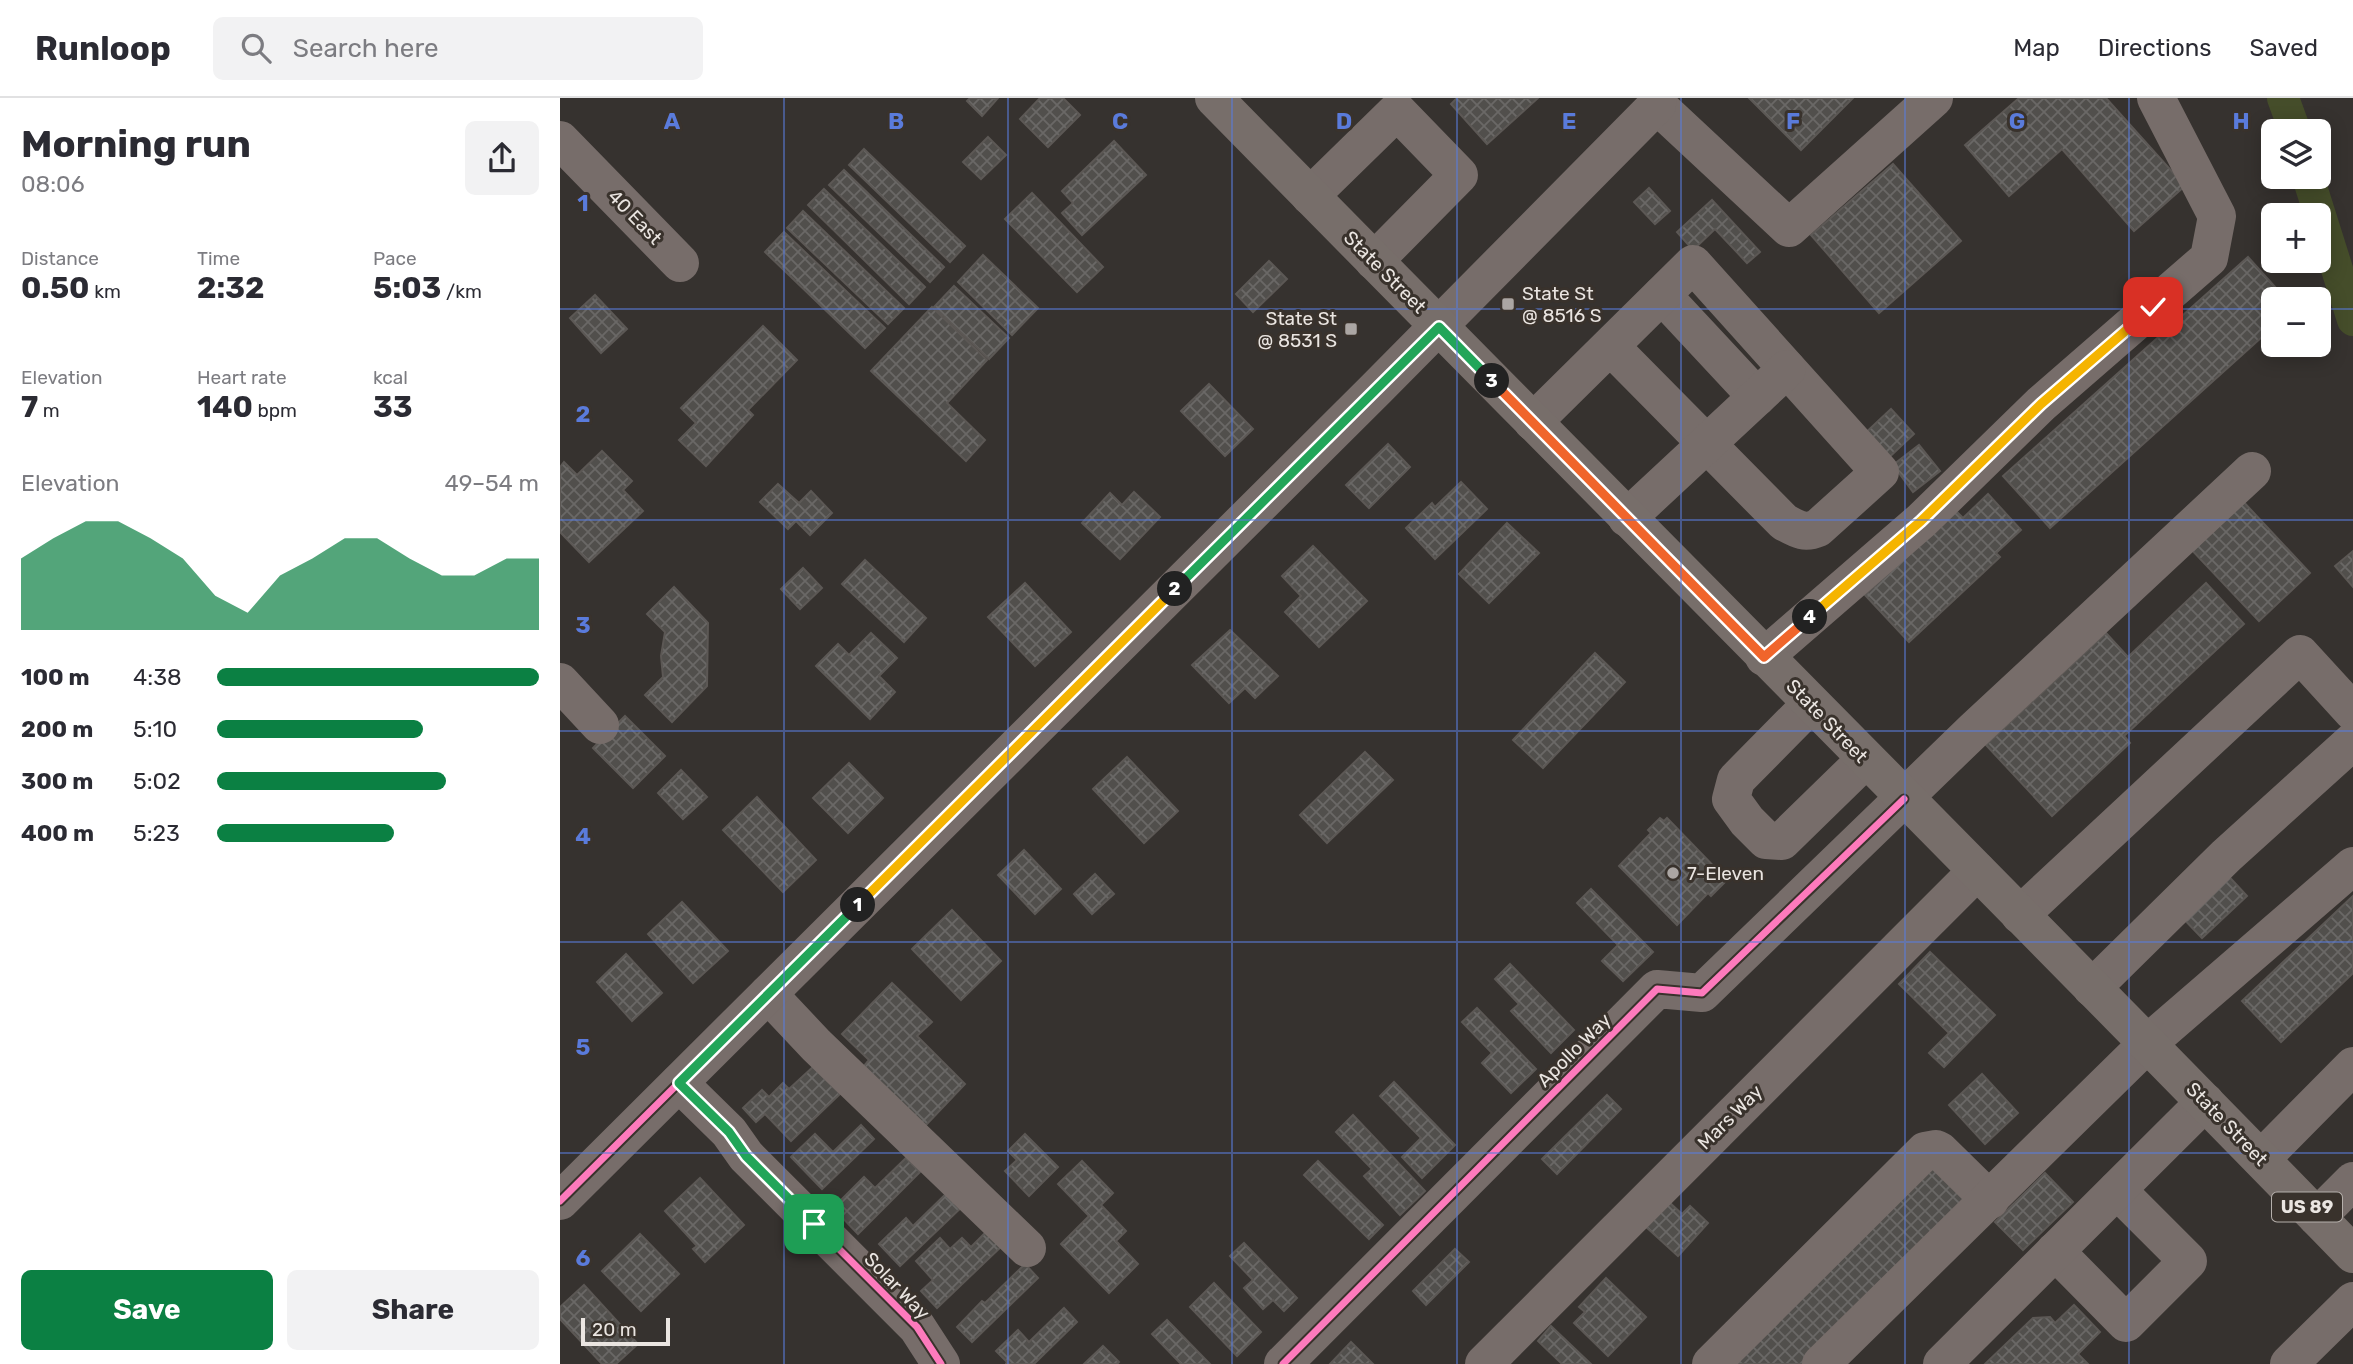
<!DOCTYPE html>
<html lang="en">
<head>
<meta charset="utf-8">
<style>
  :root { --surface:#fff; --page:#f2f2f3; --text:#2b2b33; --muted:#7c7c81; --line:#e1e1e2; --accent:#0b8043 }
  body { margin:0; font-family:Rubik,sans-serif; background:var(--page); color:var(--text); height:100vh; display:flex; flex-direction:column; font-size:26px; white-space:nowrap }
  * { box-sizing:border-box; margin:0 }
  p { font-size:23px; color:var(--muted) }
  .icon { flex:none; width:38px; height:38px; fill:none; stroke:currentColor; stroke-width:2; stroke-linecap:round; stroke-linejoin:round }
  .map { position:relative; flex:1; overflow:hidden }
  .sheet { display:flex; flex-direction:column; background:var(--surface); width:560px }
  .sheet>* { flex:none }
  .controls { position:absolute; left:1701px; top:21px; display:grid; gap:14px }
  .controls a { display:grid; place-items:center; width:70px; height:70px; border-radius:10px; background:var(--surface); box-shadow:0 4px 18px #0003; font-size:35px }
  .scale { position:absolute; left:21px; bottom:18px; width:89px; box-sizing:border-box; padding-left:7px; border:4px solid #eae5e1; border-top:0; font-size:19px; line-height:24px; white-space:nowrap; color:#eae5e1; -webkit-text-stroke:5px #39322c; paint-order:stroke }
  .pin { position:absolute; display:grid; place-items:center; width:60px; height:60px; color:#fff; margin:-30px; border-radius:14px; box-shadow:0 4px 10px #0006 }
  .km { position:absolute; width:35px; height:35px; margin:-18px; border-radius:50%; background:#222; color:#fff; font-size:19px; line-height:35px; text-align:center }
  .round { display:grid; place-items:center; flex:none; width:74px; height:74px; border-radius:10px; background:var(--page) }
  .head { display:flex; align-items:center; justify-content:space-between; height:119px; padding:0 21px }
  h1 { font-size:38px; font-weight:700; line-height:52px }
  .metrics { display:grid; grid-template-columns:repeat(3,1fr); gap:10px; height:119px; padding:7px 21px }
  .metrics div { display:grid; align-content:center }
  .metrics b { font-size:30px; font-weight:700 }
  .metrics small { font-size:19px; font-weight:400 }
  .metrics p { font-size:19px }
  .chart { height:196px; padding:14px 21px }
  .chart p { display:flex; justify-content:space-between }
  .chart svg { width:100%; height:126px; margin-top:7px; fill:var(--accent); opacity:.7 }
  .button { display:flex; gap:14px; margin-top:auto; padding:14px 21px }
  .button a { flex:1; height:80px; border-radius:10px; background:var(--accent); color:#fff; font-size:28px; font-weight:700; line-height:80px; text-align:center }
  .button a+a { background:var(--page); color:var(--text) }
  ul { padding:0 21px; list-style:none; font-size:23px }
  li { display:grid; grid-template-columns:112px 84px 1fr; align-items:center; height:52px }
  li i { height:18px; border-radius:9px; background:var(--accent) }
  header { display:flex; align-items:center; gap:42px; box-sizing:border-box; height:98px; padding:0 35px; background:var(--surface); border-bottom:2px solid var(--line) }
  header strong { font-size:33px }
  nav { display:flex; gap:38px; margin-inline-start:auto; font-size:24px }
  .search { width:490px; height:63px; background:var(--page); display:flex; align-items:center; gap:18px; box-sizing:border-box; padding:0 24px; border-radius:10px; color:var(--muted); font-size:26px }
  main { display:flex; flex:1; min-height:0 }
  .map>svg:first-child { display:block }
</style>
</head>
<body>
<header>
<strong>Runloop</strong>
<div class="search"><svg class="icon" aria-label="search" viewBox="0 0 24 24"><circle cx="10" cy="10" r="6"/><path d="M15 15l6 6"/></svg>Search here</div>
<nav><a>Map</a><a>Directions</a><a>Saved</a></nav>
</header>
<main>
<section class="sheet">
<div class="head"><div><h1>Morning run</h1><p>08:06</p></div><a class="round"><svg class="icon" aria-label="share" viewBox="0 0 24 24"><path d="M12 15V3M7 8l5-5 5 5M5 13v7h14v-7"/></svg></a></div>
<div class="metrics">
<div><p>Distance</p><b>0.50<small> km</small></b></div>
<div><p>Time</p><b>2:32</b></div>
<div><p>Pace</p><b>5:03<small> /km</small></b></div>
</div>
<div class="metrics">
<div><p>Elevation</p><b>7<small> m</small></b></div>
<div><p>Heart rate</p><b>140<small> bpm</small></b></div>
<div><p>kcal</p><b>33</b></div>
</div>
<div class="chart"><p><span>Elevation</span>49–54 m</p>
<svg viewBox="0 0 160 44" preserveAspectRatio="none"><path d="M0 44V19L10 12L20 6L30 6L40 12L50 19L60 32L70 38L80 25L90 19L100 12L110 12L120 19L130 25L140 25L150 19L160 19V44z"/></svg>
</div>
<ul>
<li><b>100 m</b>4:38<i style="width:100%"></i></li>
<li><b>200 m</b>5:10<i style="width:64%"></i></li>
<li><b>300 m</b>5:02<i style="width:71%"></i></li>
<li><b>400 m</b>5:23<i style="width:55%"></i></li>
</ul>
<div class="button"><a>Save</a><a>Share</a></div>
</section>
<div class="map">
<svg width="1793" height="1266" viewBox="0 0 1793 1266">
  <defs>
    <pattern id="building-cross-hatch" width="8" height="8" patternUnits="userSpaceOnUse" patternTransform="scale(1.75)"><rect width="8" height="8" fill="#514f4c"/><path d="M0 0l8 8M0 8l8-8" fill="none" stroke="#6a6866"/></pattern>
  </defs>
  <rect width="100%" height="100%" fill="#36322f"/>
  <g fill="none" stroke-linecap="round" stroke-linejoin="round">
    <g stroke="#454d2a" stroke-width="32">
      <polyline points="1723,0 1735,33"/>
      <polyline points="1748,79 1793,222"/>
    </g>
  </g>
  <g fill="url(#building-cross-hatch)" stroke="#5c5855" stroke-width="2">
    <polygon points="410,0 438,0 422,18 407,3"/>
    <polygon points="480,0 503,0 520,17 488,49 460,21"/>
    <polygon points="897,0 978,0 927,46 891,6"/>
    <polygon points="1189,0 1293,0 1241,52"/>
    <polygon points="1459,0 1546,0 1625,88 1574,133 1502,51 1449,98 1405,47"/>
    <polygon points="428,39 446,57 421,81 403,64"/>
    <polygon points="554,43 586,77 522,137 502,115 513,105 502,93"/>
    <polygon points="304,51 405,148 390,164 289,67"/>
    <polygon points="1333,66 1401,143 1319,215 1251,137"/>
    <polygon points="284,72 384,169 370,184 269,87"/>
    <polygon points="1089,90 1110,113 1095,126 1074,104"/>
    <polygon points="264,91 365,189 349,206 248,107"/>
    <polygon points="472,95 543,169 517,194 445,121"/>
    <polygon points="1152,102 1200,154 1187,165 1155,131 1133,152 1117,134"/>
    <polygon points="243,113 344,210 328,226 227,130"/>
    <polygon points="224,134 325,230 305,250 205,154"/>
    <polygon points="423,157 478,210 452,237 398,184"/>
    <polygon points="1688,159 1726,201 1713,201 1713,229 1490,430 1443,378"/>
    <polygon points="709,163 727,181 693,214 676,196"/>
    <polygon points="394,188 449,240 429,261 374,209"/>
    <polygon points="35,197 67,231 41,255 10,220"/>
    <polygon points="372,209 427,262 387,305 425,342 406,363 311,273"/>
    <polygon points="203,228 237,262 188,312 193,317 146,368 119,342 136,325 121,310"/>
    <polygon points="649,286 693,331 665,358 621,313"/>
    <polygon points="1331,311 1354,336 1324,364 1301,339"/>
    <polygon points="828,346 850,369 809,410 786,387"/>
    <polygon points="1359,347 1380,373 1353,394 1333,367"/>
    <polygon points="42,353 72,383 63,392 83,413 29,464 0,434 0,369 4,364 17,377"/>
    <polygon points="901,384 927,411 875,461 846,430 872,405 875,409"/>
    <polygon points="218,386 239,405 251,393 272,415 250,437 236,423 228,431 200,404"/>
    <polygon points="574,394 600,419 560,461 522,425 550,395 562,407"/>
    <polygon points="1428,396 1461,432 1436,455 1440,459 1349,544 1305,497 1396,413 1403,420"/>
    <polygon points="1679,399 1750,475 1699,523 1628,448"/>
    <polygon points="947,425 979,455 929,505 899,476"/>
    <polygon points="753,448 807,503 759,549 725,514 741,498 722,478"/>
    <polygon points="1793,453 1793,489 1775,468"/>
    <polygon points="305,462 366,520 344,544 282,486"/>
    <polygon points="243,470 262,490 240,511 221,491"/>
    <polygon points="465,485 511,534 475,568 428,519"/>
    <polygon points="1646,485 1684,526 1564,638 1570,645 1492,718 1426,647 1546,535 1568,559"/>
    <polygon points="114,489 148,525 147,588 112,624 85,597 103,579 101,558 105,534 87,516"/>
    <polygon points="670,532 718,578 695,600 685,590 669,605 632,567"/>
    <polygon points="311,535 337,560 319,578 335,594 310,621 256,568 278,546 289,557"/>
    <polygon points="1035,555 1065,584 983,670 953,642"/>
    <polygon points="65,618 105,658 73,690 33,650"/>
    <polygon points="805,654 833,682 767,745 740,717"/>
    <polygon points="567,659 618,713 584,745 533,691"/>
    <polygon points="289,665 323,700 288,735 253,700"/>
    <polygon points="121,672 147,699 123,721 98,695"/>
    <polygon points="197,699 256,762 223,794 163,732"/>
    <polygon points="1100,720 1104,723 1107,720 1167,782 1151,798 1148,795 1117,827 1059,768 1091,735 1088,732"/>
    <polygon points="464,752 501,791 475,816 438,777"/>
    <polygon points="1661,770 1687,798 1642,840 1616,813"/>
    <polygon points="535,776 554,796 532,816 514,796"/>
    <polygon points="1031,791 1093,854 1063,883 1042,863 1058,847 1017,805"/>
    <polygon points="1793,798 1793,875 1721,944 1682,903"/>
    <polygon points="122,804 168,853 133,885 88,836"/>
    <polygon points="392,812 441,863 401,902 352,851"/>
    <polygon points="1370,854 1435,917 1384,969 1369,955 1389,935 1339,886"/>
    <polygon points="66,856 102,895 72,923 37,884"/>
    <polygon points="950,866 1014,932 991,955 951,913 959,906 935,881"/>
    <polygon points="332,885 372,924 357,938 405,986 365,1028 304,968 309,962 282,936"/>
    <polygon points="917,910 976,971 951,995 922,965 932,955 902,924"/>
    <polygon points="253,969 280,996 231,1043 205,1016 196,1024 183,1010 202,992 209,999 223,985 229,991"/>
    <polygon points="1422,976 1458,1015 1425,1046 1389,1007"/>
    <polygon points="834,984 895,1047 862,1080 842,1059 861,1040 820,998"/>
    <polygon points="1047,997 1061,1011 997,1076 982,1061"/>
    <polygon points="793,1017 865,1093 840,1117 804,1078 812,1071 776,1034"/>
    <polygon points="301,1027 314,1041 262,1091 231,1059 255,1036 273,1054"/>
    <polygon points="465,1036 498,1069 469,1098 445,1073 457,1062 448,1053"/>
    <polygon points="346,1060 360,1074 298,1136 273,1110 304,1079 315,1090"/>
    <polygon points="1364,1061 1409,1106 1248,1266 1159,1266"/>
    <polygon points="522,1063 553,1095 541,1107 566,1133 556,1143 578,1166 549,1195 501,1146 529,1118 498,1086"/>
    <polygon points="758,1063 823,1127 809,1141 744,1077"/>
    <polygon points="1485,1075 1513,1104 1463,1152 1435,1124"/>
    <polygon points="140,1080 184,1127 145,1164 133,1151 137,1148 105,1113"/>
    <polygon points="392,1090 406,1105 340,1168 319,1146 346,1120 353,1128"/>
    <polygon points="1109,1104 1122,1116 1130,1108 1148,1125 1118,1158 1086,1129"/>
    <polygon points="429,1131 444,1146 377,1210 361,1193 373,1182 356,1163 380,1140 390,1151 402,1140 411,1149"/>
    <polygon points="80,1136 119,1176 81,1213 42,1173"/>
    <polygon points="684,1145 737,1200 724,1213 713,1202 703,1211 684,1190 693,1182 670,1158"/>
    <polygon points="895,1151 909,1164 866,1207 853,1193"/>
    <polygon points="465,1166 478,1180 412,1244 397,1229 422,1203 425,1205"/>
    <polygon points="1046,1180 1086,1219 1048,1258 1014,1225 1025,1214 1019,1209"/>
    <polygon points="654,1185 701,1234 677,1258 630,1209"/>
    <polygon points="24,1187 78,1246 56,1266 42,1266 0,1221 0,1209"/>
    <polygon points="1514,1207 1540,1234 1518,1256 1528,1266 1425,1266 1473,1220 1490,1219 1495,1225"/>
    <polygon points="504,1210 517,1224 474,1266 446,1266 447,1264 436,1253 458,1232 469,1244"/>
    <polygon points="607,1222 650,1266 621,1266 592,1236"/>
    <polygon points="991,1228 1031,1266 1002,1266 978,1243"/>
    <polygon points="791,1244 813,1266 770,1266"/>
    <polygon points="543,1248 559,1264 557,1266 524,1266"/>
  </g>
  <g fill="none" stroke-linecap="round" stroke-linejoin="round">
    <g stroke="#776d6a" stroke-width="38">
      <polyline points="1097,7 1229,130 1374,0"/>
      <polyline points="0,42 120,165"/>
      <polyline points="750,98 837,13 899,77 814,163"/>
      <polyline points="1102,197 1197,299"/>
      <path d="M973 324 1133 166 1320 374 1258 430C1244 436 1237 431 1224 424L1050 248"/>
      <polyline points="1067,420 1227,271"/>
      <polyline points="1204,559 1361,423 1481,306 1649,160 1657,118 1596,0"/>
      <polyline points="0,584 40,627"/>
      <polyline points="1251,606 1176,682 1171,701 1187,723 1206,742 1222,743 1305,662"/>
      <polyline points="1460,817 1740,556 1793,614"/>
      <polyline points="1532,890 1666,758 1793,643"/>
      <polyline points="208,896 256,947 467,1150"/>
      <polyline points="119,985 169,1034 186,1058 357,1229 381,1266"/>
      <polyline points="1701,1061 1793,968"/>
      <polyline points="0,1103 816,291 1097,7 1098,0"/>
      <polyline points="1757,1119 1793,1083"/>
      <polyline points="1495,1153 1566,1225 1628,1163 1557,1092"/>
      <polyline points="723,1266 1097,891 1142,895 1414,632 1692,373"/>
      <polyline points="924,1266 1417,773"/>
      <polyline points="1151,1266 1365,1053 1376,1051 1380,1053 1430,1102"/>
      <polyline points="1261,1266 1588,945 1793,768"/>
      <polyline points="1382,1266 1645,1004"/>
      <polyline points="1729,1266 1793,1203"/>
    </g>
    <path stroke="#776e6a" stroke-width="38" d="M654 0C1033 386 1416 768 1793 1156"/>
    <g stroke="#39322c" stroke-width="11">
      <g id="cycleway">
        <polyline points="119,985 169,1034 186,1058 357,1229 381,1266"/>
        <polyline points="0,1103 879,229"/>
        <polyline points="723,1266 1097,891 1142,895 1344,701"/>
      </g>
    </g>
    <use href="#cycleway" stroke="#fd7abc" stroke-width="7"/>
  </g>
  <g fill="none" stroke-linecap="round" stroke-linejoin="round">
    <g stroke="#fff" stroke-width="14">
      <polyline id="split-1" points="254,1126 186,1058 169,1034 119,985 298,807"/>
    </g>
    <g stroke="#fff" stroke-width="14">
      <polyline id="split-2" points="298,807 615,491"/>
    </g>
    <g stroke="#fff" stroke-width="14">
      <polyline id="split-3" points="615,491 879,229 932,283"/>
    </g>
    <g stroke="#fff" stroke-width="14">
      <polyline id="split-4" points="932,283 1204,559 1250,519"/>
    </g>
    <g stroke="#fff" stroke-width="14">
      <polyline id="split-5" points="1250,519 1361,423 1481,306 1593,209"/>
    </g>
    <use href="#split-1" stroke="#22a559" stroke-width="9"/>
    <use href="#split-2" stroke="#f5b400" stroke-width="9"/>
    <use href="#split-3" stroke="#22a559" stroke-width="9"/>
    <use href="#split-4" stroke="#f0652b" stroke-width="9"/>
    <use href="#split-5" stroke="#f5b400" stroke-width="9"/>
  </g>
  <path fill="none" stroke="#5a7bdb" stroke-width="2" stroke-opacity="0.55" d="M224 0V1266M448 0V1266M672 0V1266M897 0V1266M1121 0V1266M1345 0V1266M1569 0V1266M0 211H1713M1759 211H1793M0 422H1793M0 633H1793M0 844H1793M0 1055H1793"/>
  <g fill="#aba6a3" stroke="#39322c" stroke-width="2.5">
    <rect x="941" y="199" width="14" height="14" rx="3.5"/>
    <rect x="784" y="224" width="14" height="14" rx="3.5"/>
    <circle cx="1113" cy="775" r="7"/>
  </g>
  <g text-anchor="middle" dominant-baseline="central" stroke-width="6" stroke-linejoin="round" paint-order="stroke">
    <rect fill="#39322c" stroke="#b5afab" stroke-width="2" x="1712" y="1094.5" width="70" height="29" rx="5"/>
    <g font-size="18" font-weight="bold" fill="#eae5e1">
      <text x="1747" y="1109">US 89</text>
    </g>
    <g font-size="19" fill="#eae5e1" stroke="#39322c">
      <text transform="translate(75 119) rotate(46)">40 East</text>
      <text transform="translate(825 174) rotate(45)">State Street</text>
      <text transform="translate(1267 623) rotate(46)">State Street</text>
      <text transform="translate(1014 952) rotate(-45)">Apollo Way</text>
      <text transform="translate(1170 1019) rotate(-45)">Mars Way</text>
      <text transform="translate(1667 1026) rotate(46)">State Street</text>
      <text transform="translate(337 1188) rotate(46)">Solar Way</text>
    </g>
    <g font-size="19" fill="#eae5e1" stroke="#39322c" text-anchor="start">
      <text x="962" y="195">State St<tspan x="962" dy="22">@ 8516 S</tspan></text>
      <text x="777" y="220" text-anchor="end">State St<tspan x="777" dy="22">@ 8531 S</tspan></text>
      <text x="1127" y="775">7-Eleven</text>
    </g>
  </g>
  <g font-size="23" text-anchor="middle" font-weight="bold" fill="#5a7bdb" stroke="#39322c" stroke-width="6" stroke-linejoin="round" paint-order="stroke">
    <text x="112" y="31">A</text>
    <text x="336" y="31">B</text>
    <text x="560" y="31">C</text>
    <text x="784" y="31">D</text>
    <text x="1009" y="31">E</text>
    <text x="1233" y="31">F</text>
    <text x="1457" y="31">G</text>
    <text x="1681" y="31">H</text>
    <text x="23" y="113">1</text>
    <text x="23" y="324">2</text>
    <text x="23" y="535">3</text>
    <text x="23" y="746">4</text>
    <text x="23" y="957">5</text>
    <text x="23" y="1168">6</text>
  </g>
</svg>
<div class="controls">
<a><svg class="icon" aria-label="layers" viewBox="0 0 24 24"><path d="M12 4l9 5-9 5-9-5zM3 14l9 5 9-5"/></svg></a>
<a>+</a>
<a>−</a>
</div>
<div class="scale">20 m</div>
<div class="pin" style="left:254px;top:1126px;background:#1e9e55"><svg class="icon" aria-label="arrive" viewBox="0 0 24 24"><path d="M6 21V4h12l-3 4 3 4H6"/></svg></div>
<div class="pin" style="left:1593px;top:209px;background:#d93025"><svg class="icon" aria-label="check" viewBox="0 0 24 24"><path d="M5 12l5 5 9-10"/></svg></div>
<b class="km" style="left:298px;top:807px">1</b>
<b class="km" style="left:615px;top:491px">2</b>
<b class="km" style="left:932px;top:283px">3</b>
<b class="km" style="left:1250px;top:519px">4</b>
</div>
</main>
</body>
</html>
